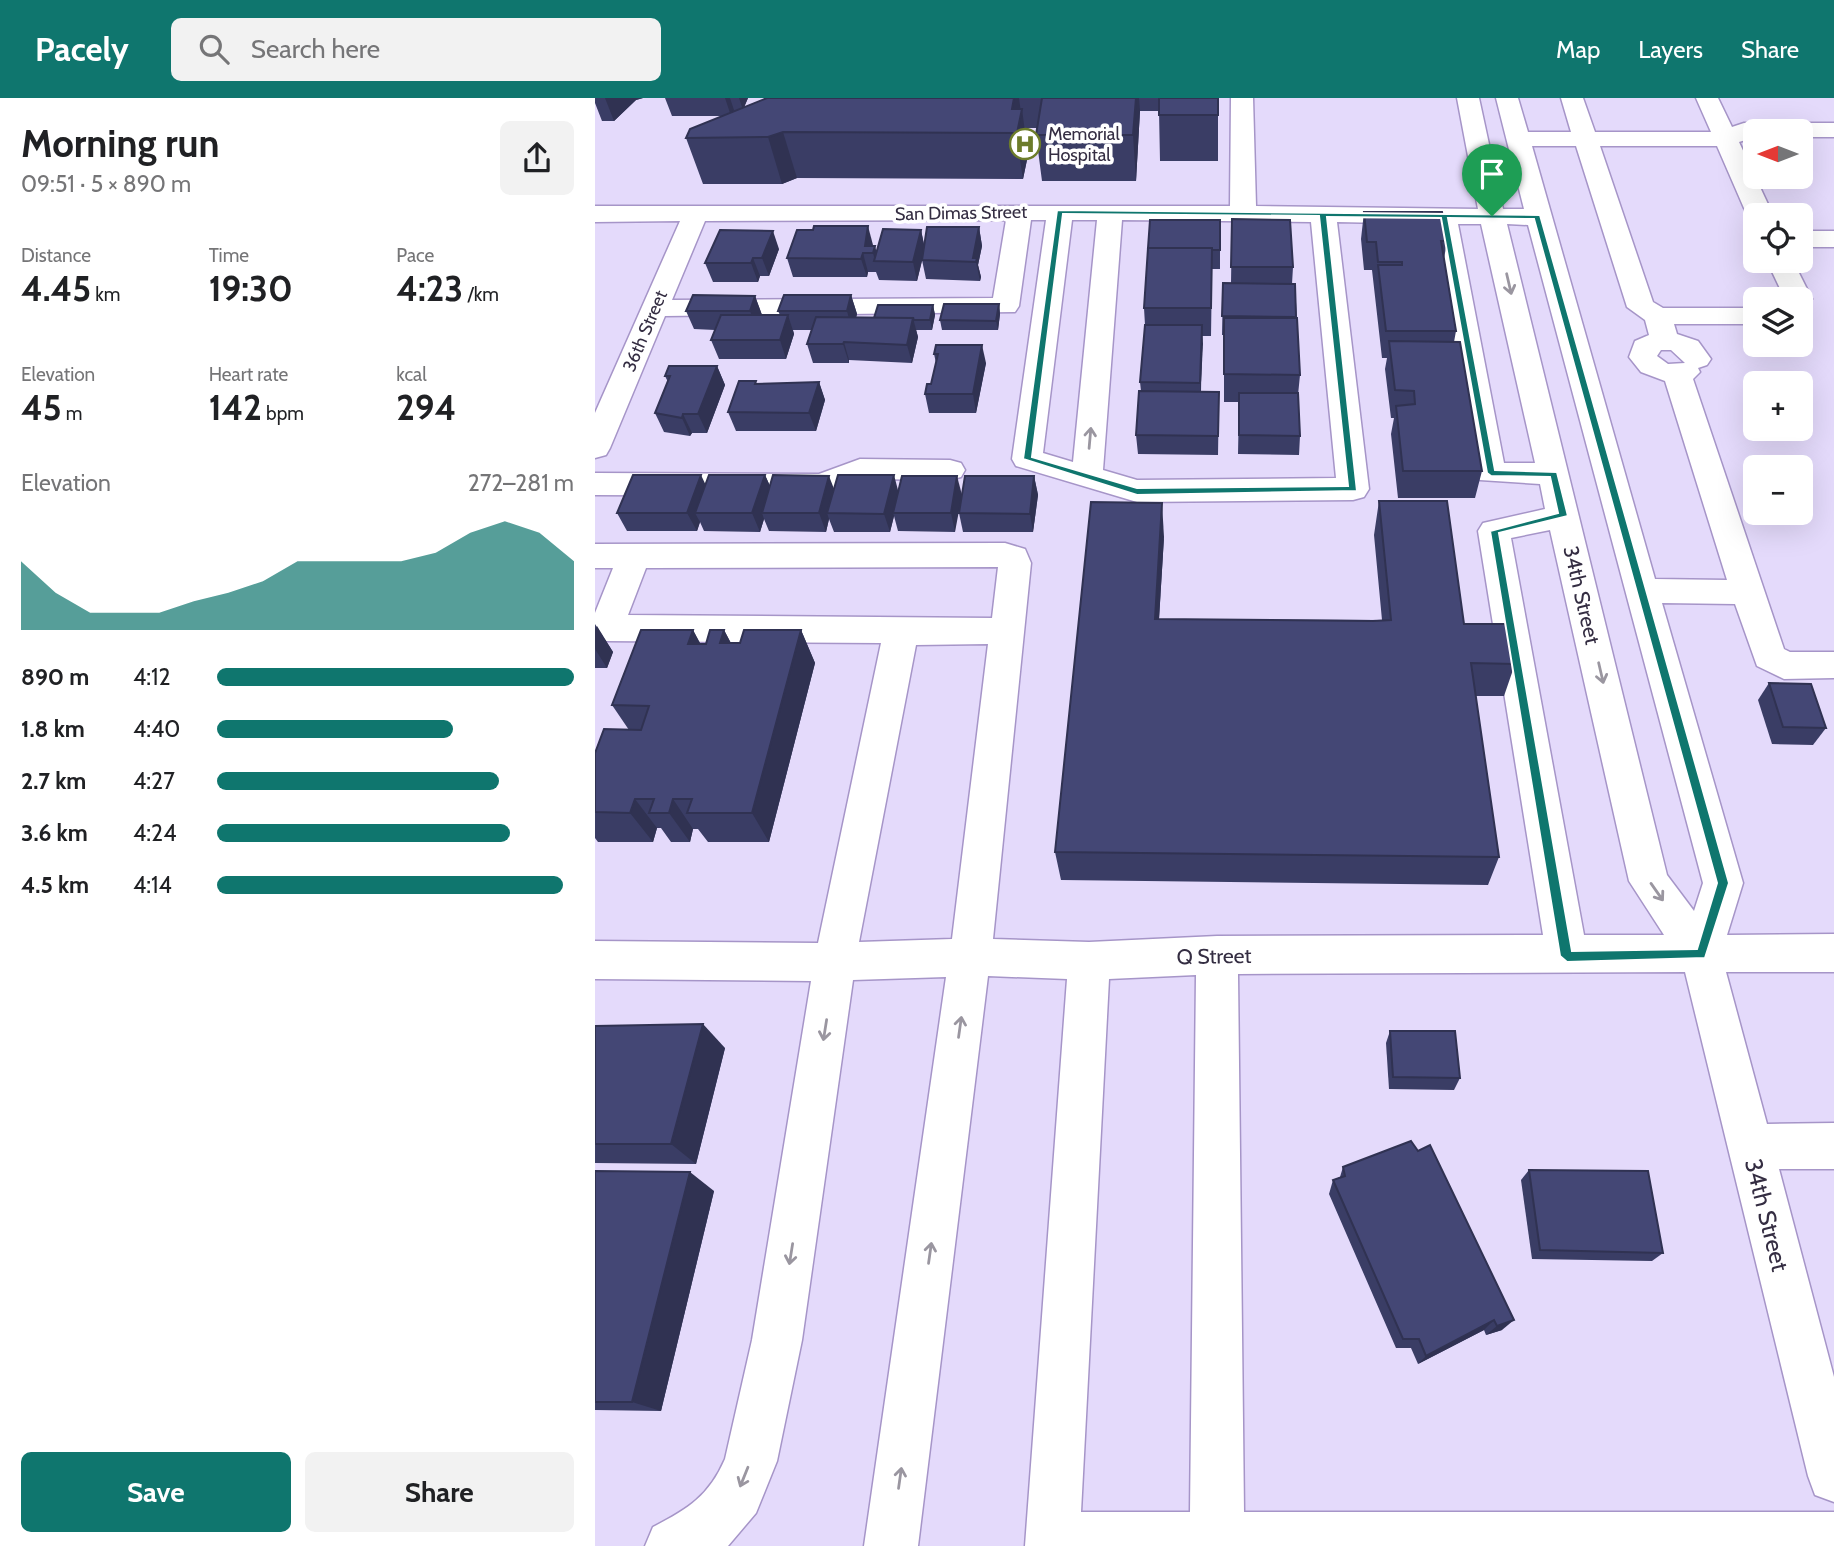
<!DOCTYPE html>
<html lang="en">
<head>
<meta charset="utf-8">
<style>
  :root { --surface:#fff; --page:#f2f2f2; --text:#202124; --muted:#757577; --accent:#0f766e }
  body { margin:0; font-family:Cabin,sans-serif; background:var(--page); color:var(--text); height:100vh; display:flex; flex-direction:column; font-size:26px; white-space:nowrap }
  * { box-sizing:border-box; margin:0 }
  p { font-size:23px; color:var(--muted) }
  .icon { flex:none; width:38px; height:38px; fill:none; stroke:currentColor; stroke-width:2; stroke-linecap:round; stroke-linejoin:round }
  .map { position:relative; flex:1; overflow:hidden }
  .drawer { display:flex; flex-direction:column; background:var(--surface); width:595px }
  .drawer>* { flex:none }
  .needle { width:46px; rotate:270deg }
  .buttons { position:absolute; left:1148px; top:21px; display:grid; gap:14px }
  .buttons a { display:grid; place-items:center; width:70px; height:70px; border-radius:10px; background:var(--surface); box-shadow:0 7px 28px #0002; font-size:35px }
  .pin { position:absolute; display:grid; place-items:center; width:60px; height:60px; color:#fff; margin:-72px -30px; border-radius:50% 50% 50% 0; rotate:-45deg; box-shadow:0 0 7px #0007 }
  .pin .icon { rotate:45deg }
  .round { display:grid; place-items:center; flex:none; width:74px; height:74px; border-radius:10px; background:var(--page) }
  .overview { display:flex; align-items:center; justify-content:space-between; height:119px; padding:0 21px }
  h1 { font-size:38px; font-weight:700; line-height:52px }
  .figures { display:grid; grid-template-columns:repeat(3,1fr); gap:10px; height:119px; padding:7px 21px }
  .figures div { display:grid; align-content:center }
  .figures b { font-size:35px; font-weight:700 }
  .figures small { font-size:19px; font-weight:400 }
  .figures p { font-size:19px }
  .chart { height:196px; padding:14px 21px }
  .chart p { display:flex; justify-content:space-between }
  .chart svg { width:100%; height:126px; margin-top:7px; fill:var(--accent); opacity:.7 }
  .action { display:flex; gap:14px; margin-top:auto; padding:14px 21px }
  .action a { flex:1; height:80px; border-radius:10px; background:var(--accent); color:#fff; font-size:28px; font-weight:700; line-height:80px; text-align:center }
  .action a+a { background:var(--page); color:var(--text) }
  ul { padding:0 21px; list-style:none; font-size:23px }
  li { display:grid; grid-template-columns:112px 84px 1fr; align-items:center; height:52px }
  li i { height:18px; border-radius:9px; background:var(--accent) }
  header { display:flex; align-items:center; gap:42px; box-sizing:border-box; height:98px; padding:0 35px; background:var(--accent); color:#fff }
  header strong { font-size:33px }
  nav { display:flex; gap:38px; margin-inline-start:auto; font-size:24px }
  .search { width:490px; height:63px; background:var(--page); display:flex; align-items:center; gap:18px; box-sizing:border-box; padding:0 24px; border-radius:10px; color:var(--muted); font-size:26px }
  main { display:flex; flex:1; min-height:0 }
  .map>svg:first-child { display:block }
</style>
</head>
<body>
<header>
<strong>Pacely</strong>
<div class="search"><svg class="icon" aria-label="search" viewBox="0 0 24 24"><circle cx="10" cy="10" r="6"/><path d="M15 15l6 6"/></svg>Search here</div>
<nav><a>Map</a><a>Layers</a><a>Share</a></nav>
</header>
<main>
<section class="drawer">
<div class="overview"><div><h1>Morning run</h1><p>09:51 · 5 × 890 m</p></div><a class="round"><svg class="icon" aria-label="share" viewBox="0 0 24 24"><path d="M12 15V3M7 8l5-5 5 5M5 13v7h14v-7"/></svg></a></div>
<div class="figures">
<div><p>Distance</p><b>4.45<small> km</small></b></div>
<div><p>Time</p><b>19:30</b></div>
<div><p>Pace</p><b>4:23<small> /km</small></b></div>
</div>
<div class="figures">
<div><p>Elevation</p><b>45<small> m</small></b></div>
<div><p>Heart rate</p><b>142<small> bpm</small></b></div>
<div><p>kcal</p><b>294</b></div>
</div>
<div class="chart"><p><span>Elevation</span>272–281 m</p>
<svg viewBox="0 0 160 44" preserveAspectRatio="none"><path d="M0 44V20L10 31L20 38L30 38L40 38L50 34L60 31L70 27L80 20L90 20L100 20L110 20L120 17L130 10L140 6L150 10L160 20V44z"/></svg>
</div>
<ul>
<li><b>890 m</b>4:12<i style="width:100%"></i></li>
<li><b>1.8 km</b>4:40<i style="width:66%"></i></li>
<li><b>2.7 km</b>4:27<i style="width:79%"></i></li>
<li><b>3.6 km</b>4:24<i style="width:82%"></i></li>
<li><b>4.5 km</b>4:14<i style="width:97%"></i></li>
</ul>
<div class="action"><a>Save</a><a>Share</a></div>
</section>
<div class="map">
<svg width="1239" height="1448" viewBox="0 0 1239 1448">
  <rect width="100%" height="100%" fill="#e4dafb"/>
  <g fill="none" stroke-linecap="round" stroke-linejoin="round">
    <g stroke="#a695c8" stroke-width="3">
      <g id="minor">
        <path d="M636 0H658L661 108 883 111 862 0H884L908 111H929L901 0H923L933 34H976L966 0H988L1000 34H1116L1101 0H1123L1137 29 1149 25H1239V39H1206V33H1160V39L1144 44 1178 117H1160V123L1152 117 1122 48H1005L1058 204 1068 210H1160V226H1079L1082 236 1103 243 1116 261 1112 267 1103 270 1105 274 1098 281 1189 551 1195 554H1239V580L1189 581 1162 568 1140 506 1067 505 1148 785 1132 837 1239 836V874H1131L1172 1026 1239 1025V1071H1184L1239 1279V1404L1220 1397 1213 1378 1090 874 643 876 649 1414H1239V1448H430L472 881 393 878 323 1448H269L351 879 258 882 207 1242 182 1363 161 1415 133 1448H50L58 1429C93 1411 114 1398 130 1361L157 1242 216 883 0 881V843L223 845 286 545 11 543 0 539V515L18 470H0V446L410 445 430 451 436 465 398 841 494 844 622 838 948 837 883 433 888 425 950 411 945 386 885 382 881 375 838 126 742 124 774 391 769 399 758 402 542 404 421 368 417 361 451 122H436L424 208 420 214 70 218 15 350 11 357 0 360V315L85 123 0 124V108H635ZM937 48H981L1032 209 1050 222 1054 237 1040 243 1034 259 1046 274 1070 283 1132 482 1060 481ZM411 122 398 200 77 202 110 123ZM477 122H502L478 364 448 355ZM527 122 716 124 741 380 542 382 508 372ZM863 126H886L940 365H909ZM912 126 933 127 1108 785 1099 813 1072 777ZM1066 252H1076L1090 265 1073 266 1062 258ZM955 432 1034 783 1069 837H989L916 440ZM403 469 397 520 33 517 51 470ZM393 546 357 841 264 844 321 547ZM601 877 595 1414H486L514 881Z"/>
        <rect x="1206" y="133" width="33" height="16"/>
        <polygon points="1172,163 1198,163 1217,201 1213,207 1206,208 1206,201 1190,201"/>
        <polygon points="265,361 355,362 366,365 370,372 366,379 355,382 269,381 228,398 0,397 0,375 224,376"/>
      </g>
    </g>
    <use href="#minor" fill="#fff" fill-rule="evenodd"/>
  </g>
  <g fill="#3a3d65">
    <polygon points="0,0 48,0 41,2 19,23 7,23 0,5"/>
    <polygon points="70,0 153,0 149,9 172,0 623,0 623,63 565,63 564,13 545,13 541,83 447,83 441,37 442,30 430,30 433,57 428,81 202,80 187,86 108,86 91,40 127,18 77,18"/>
    <polygon points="769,114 852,143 849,161 861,233 859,244 887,373 880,400 803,400 796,336 799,320 796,320 790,271 792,260 787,260 777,172 769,172 766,141"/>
    <polygon points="637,121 698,169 697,186 700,186 705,277 703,297 705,338 704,357 643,356 644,304 629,304 629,237 627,237 628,185 636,185"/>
    <polygon points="625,122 625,171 617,171 616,238 607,238 606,294 624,294 623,357 543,356 541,337 546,293 545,284 550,227 549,210"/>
    <polygon points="384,129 387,148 383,167 386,179 385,183 331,181 327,162 322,183 284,182 281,174 273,174 272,179 198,179 192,160 278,148 281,154 326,132 329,147"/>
    <polygon points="184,151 174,178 165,178 163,184 118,184 110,165"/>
    <polygon points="256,197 262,216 261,220 279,220 338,207 340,217 337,232 321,232 323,239 317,265 254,262 254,265 218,265 212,246 217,232 198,232 199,236 191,261 124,261 116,242 120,232 99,231 91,213 160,198 167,217 185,217 183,213"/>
    <polygon points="404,206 405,216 403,232 347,232 345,222"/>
    <polygon points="341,247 391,265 381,315 334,315 330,296 336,286 341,265 339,256"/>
    <polygon points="122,268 130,287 112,335 97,335 95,338 69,334 60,315 73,284 70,278"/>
    <polygon points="224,284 230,302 221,333 141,333 133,314"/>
    <polygon points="170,377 175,388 303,393 362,378 360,434 303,433 299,418 295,434 239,434 234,421 231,434 174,433 169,421 165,434 109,433 105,424 102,433 32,433 22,415 111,387"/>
    <polygon points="439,378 443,397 438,434 368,434 364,415"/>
    <polygon points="784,403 869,526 920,566 909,598 881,598 904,759 893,787 466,782 460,754 569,439 564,521 787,522 779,437"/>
    <polygon points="0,526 18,554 12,570 0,570"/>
    <polygon points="98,532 105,546 111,546 129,532 136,545 145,545 206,532 220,565 174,744 113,744 103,731 98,731 95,744 76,744 66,730 62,730 58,744 3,744 0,740 0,655 34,632 17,607"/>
    <polygon points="1174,585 1231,630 1218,647 1177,646 1163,602"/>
    <polygon points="0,928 130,950 101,1066 0,1065"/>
    <polygon points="795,933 865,980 859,992 794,991 791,945"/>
    <polygon points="816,1043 907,1232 891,1237 889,1232 823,1266 816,1250 801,1250 734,1096 738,1082 745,1079 748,1069"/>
    <polygon points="934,1072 1068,1155 1057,1163 937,1161 926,1082"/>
    <polygon points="0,1073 119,1093 66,1313 0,1312"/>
  </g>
  <g fill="#303252">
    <polygon points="10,0 48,0 41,2 19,23"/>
    <polygon points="130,0 135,0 139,12 136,18"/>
    <polygon points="144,0 153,0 148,12"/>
    <polygon points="419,0 424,0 426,15 427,11 433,57 428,81 417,11"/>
    <polygon points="541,0 544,0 545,13 541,83 538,37"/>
    <polygon points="188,34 202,80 187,86 173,39"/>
    <polygon points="273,128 278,147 277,155 270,148"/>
    <polygon points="384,129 387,148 383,167 386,179 385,183 381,164 378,160"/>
    <polygon points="326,132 330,151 322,183 318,164"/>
    <polygon points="178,133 184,151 174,178 167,160"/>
    <polygon points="280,148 284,163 280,163 278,155"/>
    <polygon points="268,155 273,174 272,179 266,161"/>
    <polygon points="158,160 165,178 163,184 156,165"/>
    <polygon points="256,197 262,216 257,232 252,213"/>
    <polygon points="160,198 167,217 162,232 155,213"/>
    <polygon points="404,206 405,216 403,232 401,223"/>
    <polygon points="338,207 340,217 337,232 335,222"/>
    <polygon points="193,217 199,236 191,261 185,242"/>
    <polygon points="318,220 323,239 317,265 312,247"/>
    <polygon points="607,227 608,246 605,303 605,285"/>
    <polygon points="249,244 254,262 254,265 248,246"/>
    <polygon points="387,247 391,265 381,315 378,296"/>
    <polygon points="122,268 130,287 112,335 103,316"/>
    <polygon points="224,284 230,302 221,333 214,315"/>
    <polygon points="88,316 97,335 95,338 87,320"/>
    <polygon points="106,377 115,396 100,415 105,424 102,433 92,415"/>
    <polygon points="170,377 178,395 167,415 169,421 165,434 157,415"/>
    <polygon points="299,377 304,396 298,415 299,418 295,434 289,416"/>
    <polygon points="234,378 241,396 232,415 234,421 231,434 224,415"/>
    <polygon points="362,378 367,397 360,434 356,415"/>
    <polygon points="439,378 443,397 438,434 435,416"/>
    <polygon points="567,405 569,439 562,554 560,521"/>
    <polygon points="2,528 18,554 12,570 0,551 0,532"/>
    <polygon points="98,532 116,565 93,546"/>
    <polygon points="129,532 146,565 125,545"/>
    <polygon points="206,532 220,565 174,744 157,715"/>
    <polygon points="40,701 62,730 58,744 35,715"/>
    <polygon points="78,701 98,731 95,744 74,715"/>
    <polygon points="108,926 130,950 101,1066 76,1046"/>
    <polygon points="95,1074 119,1093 66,1313 37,1304"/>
    <polygon points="899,1222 889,1232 823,1266 831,1258"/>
    <polygon points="919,1222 907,1232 891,1237 902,1228"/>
  </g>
  <g fill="#444775" stroke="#303252" stroke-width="2">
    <polygon points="172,0 419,0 417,11 427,11 422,35 188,34 173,39 91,40 95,31"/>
    <polygon points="447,0 541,0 538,37 441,37"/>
    <rect x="564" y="0" width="59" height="17"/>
    <polygon points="769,114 847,114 852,143 846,143 861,233 791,233 783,167 807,167 807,164 783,164 781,144 772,144"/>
    <polygon points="637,121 695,122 698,169 636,169"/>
    <polygon points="555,122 625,122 625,152 617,152 617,150 553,150"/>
    <polygon points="219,128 273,128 270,148 280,148 278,155 268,155 266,161 192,160 202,132 218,132"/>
    <polygon points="332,129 384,129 378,160 382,160 381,164 327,162"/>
    <polygon points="288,131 326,132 318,164 279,163"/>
    <polygon points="125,132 178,133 167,160 158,160 156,165 110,165"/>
    <polygon points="553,150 617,150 616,210 549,210"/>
    <polygon points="628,185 700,186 701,219 627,218"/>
    <polygon points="98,197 160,198 155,213 91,213"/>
    <polygon points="189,197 256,197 252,213 183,213"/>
    <polygon points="349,206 404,206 401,223 345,222"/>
    <polygon points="283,207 338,207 335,222 319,222 318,220 279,220"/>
    <polygon points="126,217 193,217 185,242 116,242"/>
    <polygon points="221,219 318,220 312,247 249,244 248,246 212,246"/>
    <polygon points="629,220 702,220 705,277 629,276"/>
    <polygon points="550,227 607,227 605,285 545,284"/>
    <polygon points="794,243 865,244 887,373 808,373 801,308 820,306 819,293 800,292"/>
    <polygon points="341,247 387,247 378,296 330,296 332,286 336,286 343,256 339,256"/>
    <polygon points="74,268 122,268 103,316 88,316 87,320 60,315 75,278 70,278"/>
    <polygon points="144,283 161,283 160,286 224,284 214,315 133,314"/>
    <polygon points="544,293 624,294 623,338 541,337"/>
    <polygon points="644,295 703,295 705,338 644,337"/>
    <polygon points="38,377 106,377 92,415 22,415"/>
    <polygon points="114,377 170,377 157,415 100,415"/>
    <polygon points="178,377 234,378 224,415 167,415"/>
    <polygon points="243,377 299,377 289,416 232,415"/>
    <polygon points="307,378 362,378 356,415 298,415"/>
    <polygon points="370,378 439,378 435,416 364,415"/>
    <polygon points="784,403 852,403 869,526 913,526 920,566 876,565 904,759 460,754 496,404 567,405 560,521 778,523 796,522"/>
    <polygon points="46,532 98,532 93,546 111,546 115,532 129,532 125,545 145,545 149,532 206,532 157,715 92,715 97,701 78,701 74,715 54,715 59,701 40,701 35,715 0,714 0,655 9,631 46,632 54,608 17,607"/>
    <polygon points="1174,585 1216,586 1231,630 1188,629"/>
    <polygon points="108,926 76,1046 0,1046 0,928"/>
    <polygon points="795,933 860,933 865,980 798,979"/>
    <polygon points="816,1043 823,1053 835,1047 919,1222 902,1228 899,1222 831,1258 824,1241 808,1241 738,1082 750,1078 748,1069"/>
    <polygon points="934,1072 1053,1073 1068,1155 945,1152"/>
    <polygon points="0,1073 95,1074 37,1304 0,1304"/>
  </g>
  <defs><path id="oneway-shaft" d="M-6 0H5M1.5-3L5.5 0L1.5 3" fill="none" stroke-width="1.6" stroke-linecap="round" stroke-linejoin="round" transform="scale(1.75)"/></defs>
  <g stroke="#9a96a0">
    <use href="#oneway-shaft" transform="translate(914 186) rotate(77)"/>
    <use href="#oneway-shaft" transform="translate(495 340) rotate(-85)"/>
    <use href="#oneway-shaft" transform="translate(1006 575) rotate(77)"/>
    <use href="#oneway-shaft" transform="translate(1062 794) rotate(55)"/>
    <use href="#oneway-shaft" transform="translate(365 929) rotate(-82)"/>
    <use href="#oneway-shaft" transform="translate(230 932) rotate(99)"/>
    <use href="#oneway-shaft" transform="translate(335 1155) rotate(-82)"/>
    <use href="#oneway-shaft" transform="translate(196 1156) rotate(99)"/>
    <use href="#oneway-shaft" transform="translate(149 1379) rotate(112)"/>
    <use href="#oneway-shaft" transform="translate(305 1380) rotate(-82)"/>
  </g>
  <path fill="#0f766e" stroke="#fff" stroke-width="2" fill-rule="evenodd" d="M462 112 945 117 1134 785 1110 860 972 864 965 858 895 433 963 415 955 379 896 378 892 375 846 120 732 119 762 393 542 397 428 361ZM468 116 724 118 753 388 542 390 437 359ZM853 120 939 121 1122 785 1102 851 977 853 904 435 973 418 962 374 900 372Z"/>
  <defs>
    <g id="hospital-ring" transform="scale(1.575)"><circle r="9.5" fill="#fff" stroke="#6c7c2a" stroke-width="1.5"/><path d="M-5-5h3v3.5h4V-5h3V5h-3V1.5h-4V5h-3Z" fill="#6c7c2a"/></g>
  </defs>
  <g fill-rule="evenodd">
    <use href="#hospital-ring" x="430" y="46"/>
  </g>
  <g text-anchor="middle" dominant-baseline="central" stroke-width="7" stroke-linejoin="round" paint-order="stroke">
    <g font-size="18" fill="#342d42" stroke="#fff" text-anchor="start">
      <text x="453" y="36">Memorial<tspan x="453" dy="21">Hospital</tspan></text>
    </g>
    <g font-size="18" fill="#342d42" stroke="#fff">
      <text transform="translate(366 115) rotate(-1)">San Dimas Street</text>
      <text transform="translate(50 233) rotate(-67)">36th Street</text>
    </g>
    <g font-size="21" fill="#342d42" stroke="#fff">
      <text transform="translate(987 497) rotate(77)">34th Street</text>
      <text transform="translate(619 858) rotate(-1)">Q Street</text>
    </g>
    <g font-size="24" fill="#342d42" stroke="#fff">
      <text transform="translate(1172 1117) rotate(76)">34th Street</text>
    </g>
  </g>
</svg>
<div class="buttons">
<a><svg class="needle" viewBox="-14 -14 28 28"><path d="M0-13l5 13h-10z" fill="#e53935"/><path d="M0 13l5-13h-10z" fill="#757577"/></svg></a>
<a><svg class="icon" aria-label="locate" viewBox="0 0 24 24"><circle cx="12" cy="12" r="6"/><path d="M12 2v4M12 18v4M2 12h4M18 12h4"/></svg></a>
<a><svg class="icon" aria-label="layers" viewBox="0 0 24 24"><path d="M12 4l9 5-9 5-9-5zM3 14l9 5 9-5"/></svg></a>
<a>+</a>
<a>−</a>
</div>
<div class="pin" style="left:897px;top:118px;background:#1e9e55"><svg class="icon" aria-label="arrive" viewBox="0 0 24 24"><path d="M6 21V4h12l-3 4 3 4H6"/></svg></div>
</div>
</main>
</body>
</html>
